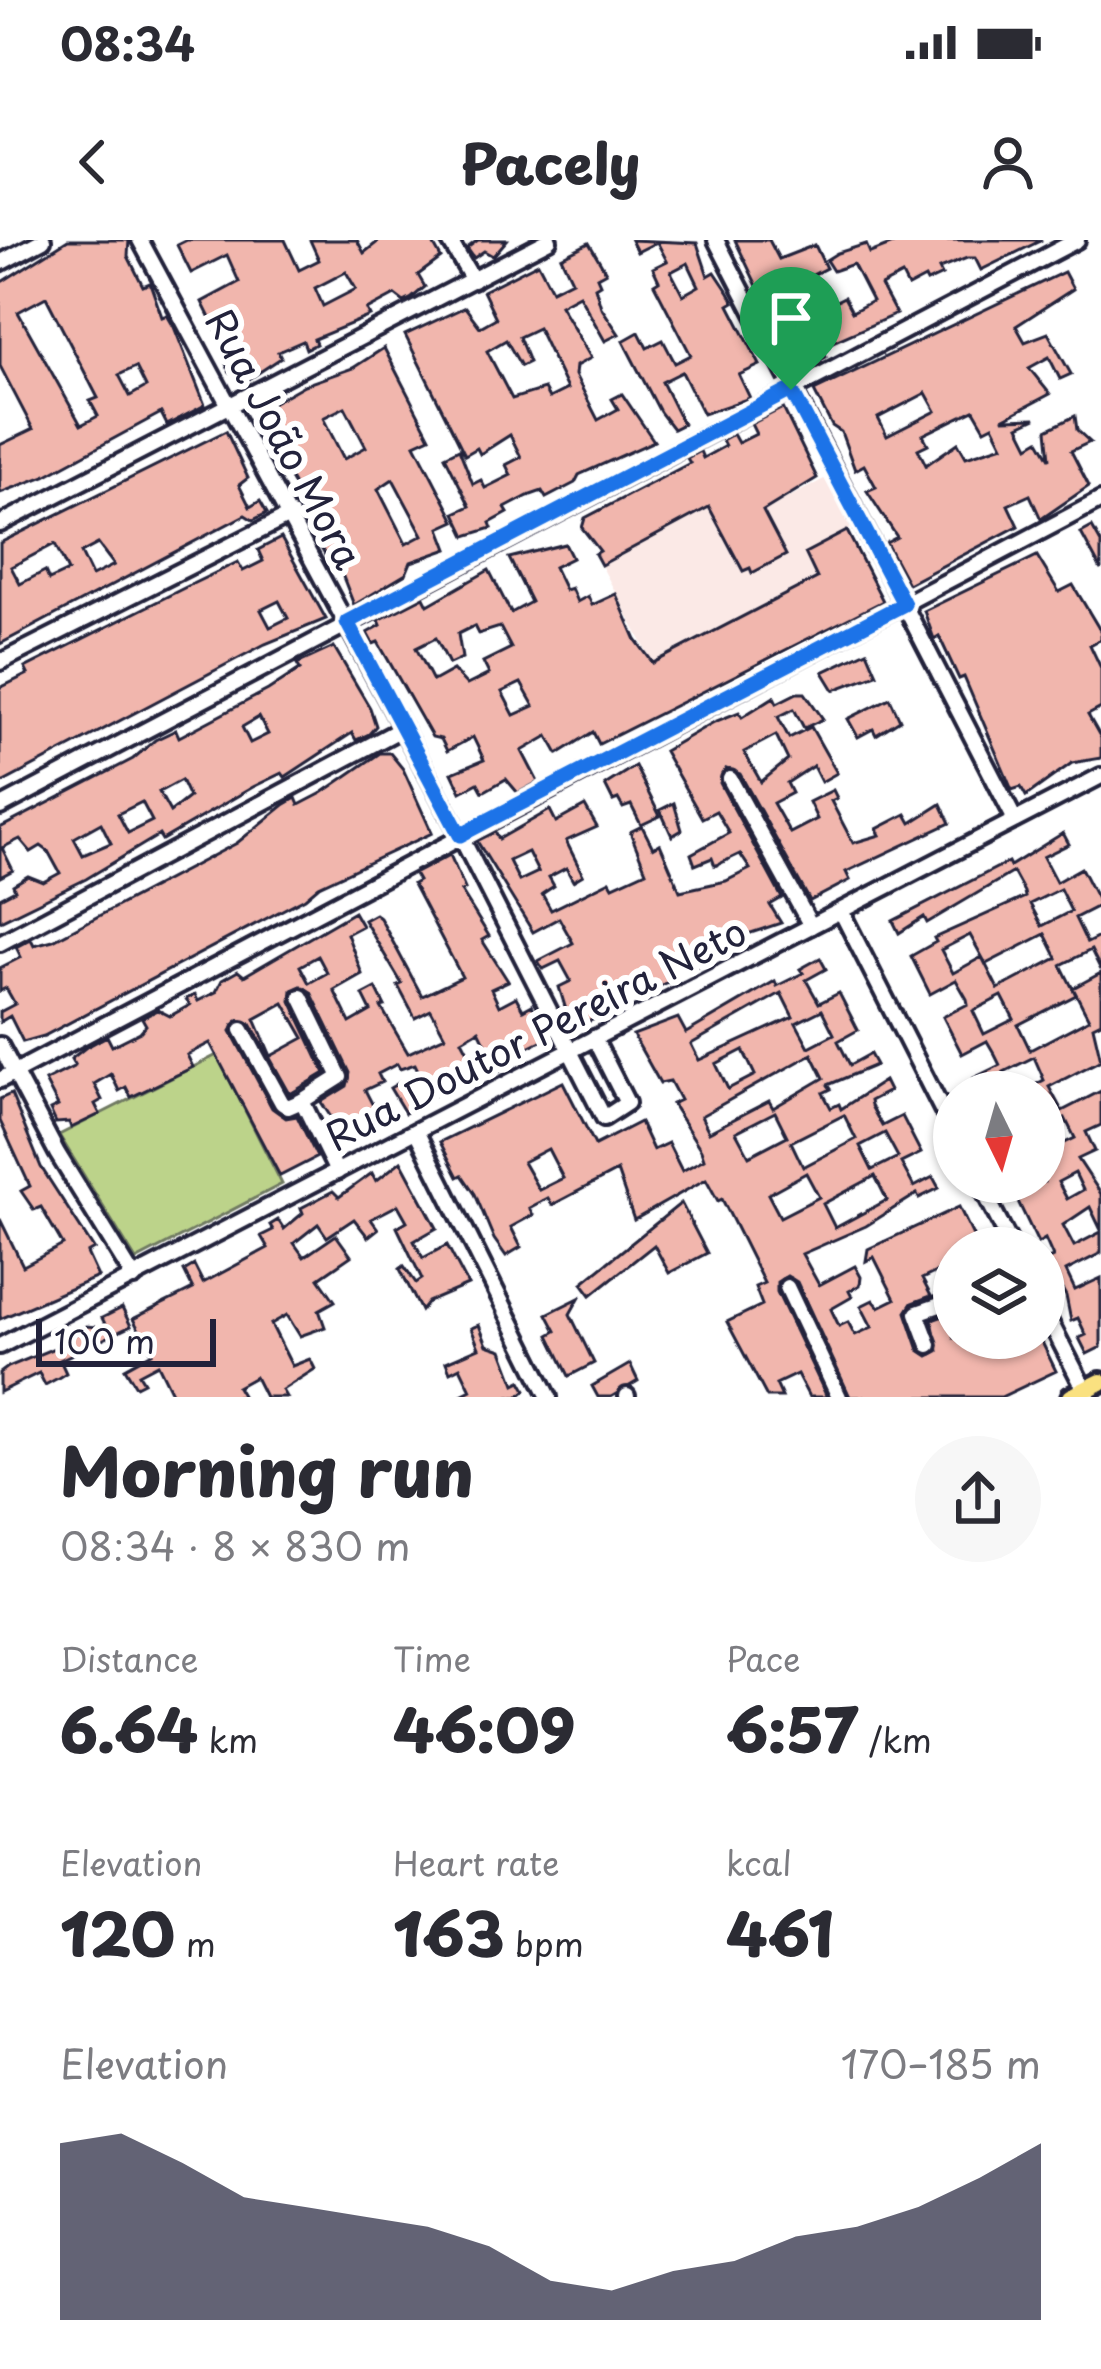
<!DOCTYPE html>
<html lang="en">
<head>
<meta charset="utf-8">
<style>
  :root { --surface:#fff; --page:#f7f7f7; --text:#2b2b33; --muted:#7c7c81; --accent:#22223b }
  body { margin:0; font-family:"Playpen Sans",sans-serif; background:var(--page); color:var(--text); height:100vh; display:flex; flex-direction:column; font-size:45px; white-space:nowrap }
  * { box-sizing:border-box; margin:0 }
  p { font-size:39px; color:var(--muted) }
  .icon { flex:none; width:66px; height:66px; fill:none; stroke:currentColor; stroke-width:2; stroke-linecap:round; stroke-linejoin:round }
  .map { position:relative; height:1157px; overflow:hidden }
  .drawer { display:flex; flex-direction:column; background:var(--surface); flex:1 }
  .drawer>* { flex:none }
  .needle { width:78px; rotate:175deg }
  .fabs { position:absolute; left:933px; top:831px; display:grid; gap:24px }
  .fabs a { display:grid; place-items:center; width:132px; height:132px; border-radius:50%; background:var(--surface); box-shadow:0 3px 9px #0004; font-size:60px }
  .scale { position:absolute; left:36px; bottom:30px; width:180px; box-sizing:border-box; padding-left:12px; border:6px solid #22223b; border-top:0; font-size:33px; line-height:42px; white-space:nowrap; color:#22223b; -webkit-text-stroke:9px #fff; paint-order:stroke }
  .pin { position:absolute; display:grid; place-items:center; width:102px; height:102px; color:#fff; margin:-123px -51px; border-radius:50% 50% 50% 0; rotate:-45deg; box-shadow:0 0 12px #0007 }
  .pin .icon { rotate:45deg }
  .round { display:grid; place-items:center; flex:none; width:126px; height:126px; border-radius:63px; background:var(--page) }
  .summary { display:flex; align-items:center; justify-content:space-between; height:204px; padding:0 60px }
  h1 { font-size:66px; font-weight:800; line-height:90px }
  .metrics { display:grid; grid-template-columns:repeat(3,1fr); gap:18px; height:204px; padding:12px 60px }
  .metrics div { display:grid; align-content:center }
  .metrics b { font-size:60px; font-weight:800 }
  .metrics small { font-size:33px; font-weight:400 }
  .metrics p { font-size:33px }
  .chart { height:336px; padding:24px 60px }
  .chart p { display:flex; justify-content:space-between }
  .chart svg { width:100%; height:216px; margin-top:12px; fill:var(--accent); opacity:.7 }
  .status { display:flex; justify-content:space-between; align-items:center; height:84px; padding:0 60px; background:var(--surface); direction:ltr }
  .status svg { height:33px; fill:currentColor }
  header { display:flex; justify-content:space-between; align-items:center; height:156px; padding:0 60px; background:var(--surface); font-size:54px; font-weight:800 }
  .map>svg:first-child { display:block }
</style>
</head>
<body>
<div class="status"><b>08:34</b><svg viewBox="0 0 49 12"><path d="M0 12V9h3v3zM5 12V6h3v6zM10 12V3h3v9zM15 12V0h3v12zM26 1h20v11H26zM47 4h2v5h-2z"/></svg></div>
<header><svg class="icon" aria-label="back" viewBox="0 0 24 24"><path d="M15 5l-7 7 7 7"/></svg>Pacely<svg class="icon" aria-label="person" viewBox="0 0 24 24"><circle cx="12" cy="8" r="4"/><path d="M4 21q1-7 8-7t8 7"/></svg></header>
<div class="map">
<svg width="1101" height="1157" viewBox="0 0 1101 1157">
  <rect width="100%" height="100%" fill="#fff"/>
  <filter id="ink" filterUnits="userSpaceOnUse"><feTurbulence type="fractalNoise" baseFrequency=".00833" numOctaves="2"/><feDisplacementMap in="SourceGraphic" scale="24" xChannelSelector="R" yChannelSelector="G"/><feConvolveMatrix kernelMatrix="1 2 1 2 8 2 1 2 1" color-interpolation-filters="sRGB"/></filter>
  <g filter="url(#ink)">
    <polygon fill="#fbe9e6" points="828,237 854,287 805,313 817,338 653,423 601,325 765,239 778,263"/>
    <polygon fill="#bcd38a" stroke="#6f7a62" stroke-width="3" points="217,815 282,944 136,1020 59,895"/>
    <g fill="#f1b6ad" stroke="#22223b" stroke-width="3" fill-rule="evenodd">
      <path d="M68 0H129L128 16 143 46 150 43 162 77 167 75 174 87 205 165 167 185 161 173 45 236 0 253V205L33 189 0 126V43ZM46 57 98 158 90 161 98 176 81 185 18 72ZM136 127 146 147 130 156 119 135Z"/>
      <path d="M187 0H285L299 30 319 20 310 0H357L364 13 380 0H431L441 18 418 35 425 47 412 58 404 62 395 55 367 70 370 76 314 99 316 104 306 109 303 101 278 112 281 118 243 143 237 130 230 133 225 121 230 118 202 62 239 42 227 15 191 33 177 5ZM346 32 356 49 323 66 315 48Z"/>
      <polygon points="478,0 507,0 493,16 484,11 474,18 467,8"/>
      <path d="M631 0 697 3 708 36 715 32 729 53 734 62 729 65 760 125 739 135 750 158 703 174 682 132 662 142 683 184 673 189 660 172 623 101 639 92 647 108 663 100 675 123 691 115 654 44 659 41 653 28 667 21 657 2 637 12ZM688 23 699 46 683 55 671 32Z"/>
      <polygon points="735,0 769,0 779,19 815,5 826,28 805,39 820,69 844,57 852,72 872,61 853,24 833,31 826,20 837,13 866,4 870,13 903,0 1042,0 981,30 975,18 967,18 939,29 942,35 927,42 925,38 908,47 902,35 881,46 896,74 824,106 826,117 804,129 768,64 773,61 764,44 758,48"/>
      <path d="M589 3 606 32 597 37 600 44 595 47 601 67 619 94 605 101 579 55 560 65 591 118 576 126 575 135 598 180 618 169 612 159 622 154 654 201 579 235 575 243 546 258 542 251 528 256 505 268 508 273 490 283 492 288 466 296 455 273 470 266 445 216 459 209 473 244 481 240 485 248 511 235 506 225 521 217 510 195 480 214 477 208 465 215 405 95 465 67 480 87 496 78 483 51 538 23 552 50 572 40 561 17ZM538 88 567 149 549 158 544 149 512 159 487 111 506 100 521 126 529 122 519 97Z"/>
      <path d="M1064 32 1073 49 1016 86 1025 102 1048 93 1071 134 1060 139 1049 117 1029 128 1050 154 1003 179 1036 178 1019 186 1029 206 1039 200 1050 219 1047 190 1075 176 1077 190 1090 202 1071 211 1089 246 1041 279 1030 255 1008 265 1018 286 908 344 886 303 897 297 867 251 876 247 864 225 855 230 841 192 832 186 814 151ZM926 153 936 171 887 196 878 178ZM974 170 985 189 993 185 1003 205 966 217 958 203 926 225 918 209 928 204 923 195Z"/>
      <path d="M384 108 430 197 415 204 455 281 440 288 448 309 411 322 406 334 354 365 334 314 326 317 309 286 321 279 313 263 306 266 253 174 304 145 353 128ZM345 167 366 207 344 219 323 178ZM393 239 423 295 406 304 378 249Z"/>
      <polygon points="783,168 817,238 763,271 786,315 752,333 750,328 743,331 709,267 601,325 595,314 600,311 582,288 585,278 690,223 687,218 700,211 703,218 725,206 722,200 733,194 738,203 756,194 751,184"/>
      <path d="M226 191 248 238 239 245 250 267 260 261 267 273 253 280 245 275 0 404V303ZM55 304 68 331 49 340 45 331 20 344 11 327ZM98 304 114 325 92 336 81 313Z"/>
      <polygon points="1092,287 1101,303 1101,330 1081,293"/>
      <path d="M847 291 883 361 599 504 593 492 558 514 548 496 522 511 538 542 518 553 506 539 483 552 478 543 461 552 452 533 484 520 473 497 447 511 441 499 432 497 378 402 373 404 367 393 381 385 379 380 424 357 428 365 489 330 511 373 531 362 509 318 565 304 572 318 554 327 565 350 571 348 577 362 588 356 592 365 616 354 636 400 653 423 817 338 805 313ZM474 386 478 394 500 387 511 408 483 422 489 434 467 445 453 430 433 441 416 408 436 398 449 424 462 418 458 394ZM521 443 534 466 514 475 502 452Z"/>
      <path d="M281 298 326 379 265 404 0 544V448L28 434 25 428 186 347 238 322 243 331 263 321 258 310ZM279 361 288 378 270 387 261 370Z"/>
      <polygon points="1037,316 1059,352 1073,345 1101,392 1101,399 1090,405 1101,428 1101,468 1088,475 1101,498 1101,518 1072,523 1026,556 1021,547 1012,550 964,437 959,439 939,396 934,399 924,371"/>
      <path d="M334 407 370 468 376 486 369 494 356 500 352 493 285 537 282 533 253 547 162 600 159 595 86 639 0 681V658L15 650 13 645 28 636 43 642 60 633 48 611 41 606 31 612 20 599 2 608 13 630 0 637V588L133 519 155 500 176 490 179 497 268 450 300 429 297 424ZM259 477 268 494 250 503 242 487ZM181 540 189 557 170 572 159 552ZM142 562 152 581 128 593 118 574ZM101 583 111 603 83 615 74 598Z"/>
      <polygon points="867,411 877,434 834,450 823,432"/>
      <path d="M797 453H805L823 479 804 488 794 469 778 477 789 498 811 487 837 533 821 542 813 526 787 543 792 553 773 563 790 593 817 579 809 562 833 550 837 558 831 561 853 603 880 595 877 589 906 574 911 583 941 564 950 583 846 632 850 640 810 661 740 534 726 529 720 543 782 658 770 665 781 683 736 698 732 689 710 697 713 718 697 726 693 714 670 725 673 740 638 756 635 749 606 763 611 771 603 776 579 785 576 779 570 783 559 747 571 741 560 721 543 729 538 721 573 703 559 678 533 692 477 601 495 592 499 599 550 570 556 582 585 566 597 587 566 601 583 635 573 641 566 628 549 637 554 646 542 654 551 670 610 641 613 646 646 631 630 592 642 586 653 608 660 604 680 651 726 641 750 629 740 614 715 626 712 618 695 625 691 614 729 593 716 571 702 578 664 511 714 482 739 472 742 477 774 457 777 463ZM776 495 788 520 761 542 744 512ZM528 612 538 632 519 641 509 621Z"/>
      <polygon points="890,458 900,480 876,495 873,489 858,497 848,479"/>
      <polygon points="380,513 390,513 403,529 432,593 319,646 305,658 44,796 23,802 10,776 0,782 0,772 15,764 6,748 0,751 0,728 21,717 16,707 31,699 34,705 53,700 237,603 284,565 296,558 299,565 322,553"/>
      <polygon points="635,526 660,576 641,585 631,565 623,568 618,559 613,561 605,545"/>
      <polygon points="674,563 682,590 672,596 660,570"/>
      <path d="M1063 593 1069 604 1043 617 1056 642 1081 628 1100 665 1075 678 1087 703 1101 696V730L1091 710 1061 725 1076 755 1018 785 1030 810 1089 779 1073 748 1101 733V782L1093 786 1101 820 1049 847 1062 871 1101 851V885L1086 892 1095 911 1078 919 1101 954V990L1090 967 1063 985 1074 1006 1101 992V1013L1066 1031 1075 1050 1101 1038V1107L1087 1114 1079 1098 1086 1095 1078 1078 1071 1081 1066 1056 1046 1020 1053 1017 1045 999 1038 1003 1013 951 1006 955 1000 945 1044 942V913L1075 898 1065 878 1044 889V852H1021L1044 840 1034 817 1004 832 1014 852H982L974 838 1000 825 994 813 987 801 962 814 943 777 968 764 967 759 956 740 930 754 911 716 936 702 934 698 1025 657 1024 652 1013 632 927 683 924 677 899 693 893 681 1008 622 1010 626ZM1060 649 1071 671 1042 686 1030 664ZM1045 694 1057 718 998 749 982 717 953 733 941 710 970 695 986 724ZM1002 756 1014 779 984 794 973 771ZM1075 933 1083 950 1067 959 1058 942Z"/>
      <path d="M450 615 465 649 461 651 489 696 482 700 508 741 491 749 499 766 516 757 523 770 532 765 547 798 510 816 514 823 500 831 497 823 431 857 415 824 400 829 397 824 378 834 382 842 365 850 382 883 337 906 331 895 340 891 321 862 347 846 350 833 311 752 301 746 292 750 291 761 325 833 290 854 251 784 238 780 231 791 272 868 286 878 297 876 317 917 280 936 210 803 187 815 193 827 131 857 126 847 119 851 111 834 94 844 102 860 95 864 100 874 71 888 69 882 56 883 50 870 58 866 45 841 75 826 71 819 85 808 107 796 112 806 140 792 146 785 142 778 158 770 170 776 190 765 186 759 195 755 198 761 216 752 222 740 238 731 244 736 354 672 362 686 347 694 362 734 334 750 350 783 371 771 363 755 376 748 385 766 381 767 408 813 445 796 431 770 415 778 398 746 402 744 364 680 375 674 380 678 422 756 462 737 413 644 418 641 414 634ZM318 716 327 733 309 743 300 726ZM284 763 304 798 271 816 255 779ZM479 790 491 814 474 823 462 800Z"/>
      <path d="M820 718 826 729 806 740 819 763 839 753 858 790 838 801 850 825 870 814 876 825 828 845 831 849 823 853 831 868 839 864 841 869 884 841 889 851 870 861 871 866 882 886 902 876 921 913 901 923 914 947 933 937 939 948 919 958 917 954 866 986 802 1014 819 1045 855 1026 861 1037 860 1045 849 1051 852 1057 831 1069 839 1086 848 1082 855 1095 872 1087 861 1066 873 1060 879 1067 895 1059 874 1017 866 1021 868 1009 959 967 979 1008H954V1049L935 1055 949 1048 940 1030 922 1039 931 1056 912 1063 906 1072 919 1110 928 1116 938 1111 932 1080 946 1075 954 1081V1098H978L981 1104 992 1098H1040L1056 1131 1001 1157H850L797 1042 787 1036 777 1042V1052L827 1157H809L797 1134 776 1144 782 1157H767L727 1082 762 1065 755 1047 764 1043 722 959 718 961 706 939 634 980 617 931 552 965 548 958 529 968 533 975 511 987 521 1007 506 1016 494 999 475 954 462 935 458 937 440 902 563 842 595 905 640 882 653 910 668 903 682 931 704 919 701 910 672 864 680 860 670 841 660 843 633 795 678 778 686 793 775 741 777 746 803 733 800 729ZM781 753 793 777 699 820 691 804ZM822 770 834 794 809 807 796 783ZM743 810 755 835 728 849 716 824ZM812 814 824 838 773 868 769 861 709 892 701 876ZM775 872 787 896 749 916 736 892ZM844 875 856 899 803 927 791 902ZM885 893 898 917 872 930 860 906ZM548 909 563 938 539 950 523 922ZM806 933 819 957 780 977 768 954ZM875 936 887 960 835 988 823 964Z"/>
      <polygon points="402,841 415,868 405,873 390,848"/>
      <polygon points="11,854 41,927 94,1009 87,1013 98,1037 0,1079 0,979 23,1026 63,1005 41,967 34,970 21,951 30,946 0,881 0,859"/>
      <polygon points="401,921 437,988 414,1001 423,1018 447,1005 468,1045 428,1062 421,1071 400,1029 404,1026 416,1043 422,1039 397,987 407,981 398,965 371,979 378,989 368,997 354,979 327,997 318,984 294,1003 304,1017 336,995 351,1016 319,1038 335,1061 319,1070 325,1087 300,1096 287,1075 271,1084 292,1126 310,1119 315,1129 282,1150 286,1157 265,1157 255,1137 237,1147 243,1157 174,1157 158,1124 139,1134 144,1142 136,1146 125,1128 152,1113 133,1079 193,1049 184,1031 194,1025 203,1043 268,1008 261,996 273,990 270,985 278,980 284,989 303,973 301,968 333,951 339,957 372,933 376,941"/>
      <polygon points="681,963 707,1013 669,1033 654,1005 591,1055 582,1043"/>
      <polygon points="579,1058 570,1074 594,1123 569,1136 549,1095 556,1091 547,1074"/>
      <polygon points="122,1068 131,1086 60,1120 66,1133 58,1138 45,1145 39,1133 0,1152 0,1133 8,1127 57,1107 86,1086 107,1088 102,1078"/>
      <polygon points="479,1085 487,1105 502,1110 515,1144 521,1141 526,1150 518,1157 457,1157 471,1150 460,1127 450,1132 446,1122 479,1108 471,1088"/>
      <polygon points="630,1124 638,1141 611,1157 598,1157 592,1146"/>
    </g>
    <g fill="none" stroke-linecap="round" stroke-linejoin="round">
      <g stroke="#22223b" stroke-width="22">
        <g id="minor">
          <polyline points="140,0 460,595 604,878 627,863 594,798"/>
          <polyline points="449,0 473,40"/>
          <polyline points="716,0 1015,580"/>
          <polyline points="0,23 43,0"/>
          <polyline points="0,284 549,0"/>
          <polyline points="0,422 291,275"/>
          <polyline points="730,539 811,686"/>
          <polyline points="0,567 1077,0"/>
          <polyline points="841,671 954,893"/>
          <polyline points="0,703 403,488"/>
          <polyline points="301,757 340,837 302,861 337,932"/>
          <polyline points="242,790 282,863 288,867 302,861"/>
          <polyline points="0,805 57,913 134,1038"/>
          <polyline points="0,840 1101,260"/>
          <polyline points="416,891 549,1157"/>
          <polyline points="979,942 1013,1008"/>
          <polyline points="787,1047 839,1157"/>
          <polyline points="1044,1070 1088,1156"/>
          <polyline points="929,1105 917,1073 954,1060"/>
          <polyline points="0,1106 1101,536"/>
          <polyline points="627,1156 627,1157"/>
        </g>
      </g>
      <g stroke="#22223b" stroke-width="26">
        <polyline id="major" points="1071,1157 1101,1142"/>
      </g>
      <use href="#minor" stroke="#fff" stroke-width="14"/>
      <use href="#major" stroke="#fae180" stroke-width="16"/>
    </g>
  </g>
  <g fill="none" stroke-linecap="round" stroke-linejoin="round" filter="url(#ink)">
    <g stroke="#fff" stroke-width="24">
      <polygon id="route" points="791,150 904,364 460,595 347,382"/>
    </g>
    <use href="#route" stroke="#1a73e8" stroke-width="15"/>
  </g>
  <g text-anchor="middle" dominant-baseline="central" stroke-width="12" stroke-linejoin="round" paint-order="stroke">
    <g font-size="39" fill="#22223b" stroke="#fff">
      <text transform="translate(286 198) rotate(62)">Rua João Mora</text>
      <text transform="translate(535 792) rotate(-27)">Rua Doutor Pereira Neto</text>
    </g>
  </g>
</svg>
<div class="fabs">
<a><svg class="needle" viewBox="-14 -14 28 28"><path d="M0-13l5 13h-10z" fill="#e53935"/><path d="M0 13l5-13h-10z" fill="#7c7c81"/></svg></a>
<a><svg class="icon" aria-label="layers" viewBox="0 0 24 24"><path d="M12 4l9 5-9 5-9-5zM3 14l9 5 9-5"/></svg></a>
</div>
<div class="scale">100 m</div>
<div class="pin" style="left:791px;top:150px;background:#1e9e55"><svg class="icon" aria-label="arrive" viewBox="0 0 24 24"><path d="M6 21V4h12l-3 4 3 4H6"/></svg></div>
</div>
<section class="drawer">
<div class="summary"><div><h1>Morning run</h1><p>08:34 · 8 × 830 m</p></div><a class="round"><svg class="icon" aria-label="share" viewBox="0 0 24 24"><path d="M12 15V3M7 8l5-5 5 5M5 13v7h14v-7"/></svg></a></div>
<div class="metrics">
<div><p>Distance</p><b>6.64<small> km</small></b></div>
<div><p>Time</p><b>46:09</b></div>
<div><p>Pace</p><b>6:57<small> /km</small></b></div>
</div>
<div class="metrics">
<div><p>Elevation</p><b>120<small> m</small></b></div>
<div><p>Heart rate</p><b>163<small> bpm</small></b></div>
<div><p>kcal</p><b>461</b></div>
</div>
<div class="chart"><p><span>Elevation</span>170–185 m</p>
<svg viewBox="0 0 160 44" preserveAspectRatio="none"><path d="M0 44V8L10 6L20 12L30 19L40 21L50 23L60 25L70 29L80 36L90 38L100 34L110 32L120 27L130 25L140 21L150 15L160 8V44z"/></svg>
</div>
</section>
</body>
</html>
